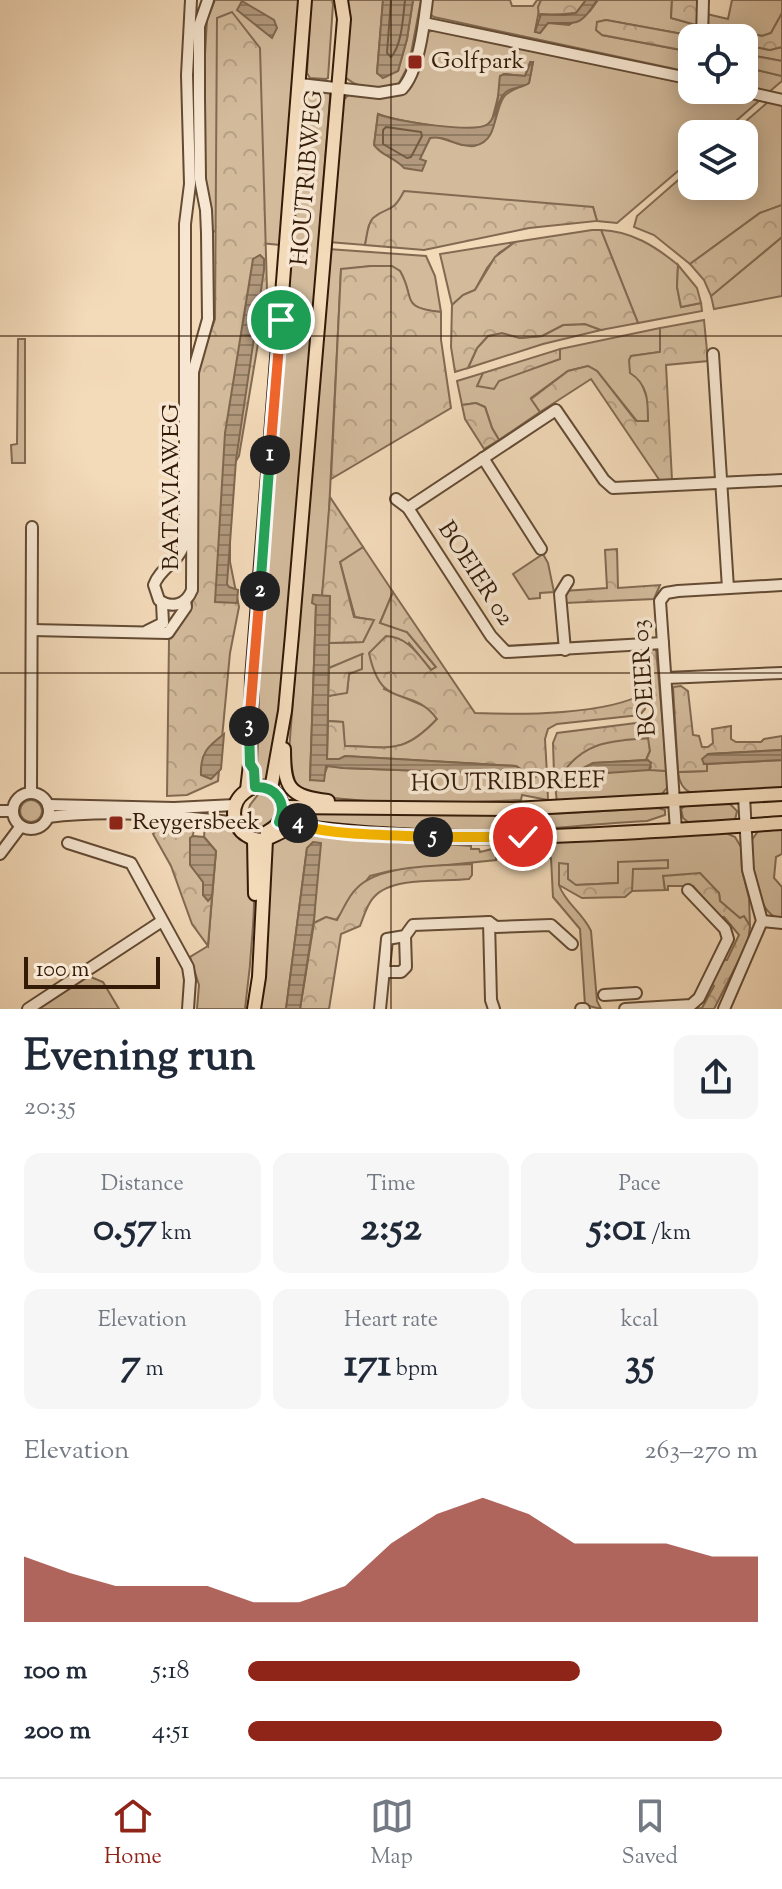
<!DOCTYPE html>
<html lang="en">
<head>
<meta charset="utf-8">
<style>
  :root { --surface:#fff; --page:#f6f6f7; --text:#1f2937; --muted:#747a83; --line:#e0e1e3; --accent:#8f2418 }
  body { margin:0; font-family:"Sorts Mill Goudy",serif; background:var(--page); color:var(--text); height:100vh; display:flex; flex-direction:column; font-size:30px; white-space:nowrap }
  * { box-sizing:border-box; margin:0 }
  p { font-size:26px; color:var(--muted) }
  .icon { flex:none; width:44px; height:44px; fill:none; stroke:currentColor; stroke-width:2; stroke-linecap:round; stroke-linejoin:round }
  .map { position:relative; height:1009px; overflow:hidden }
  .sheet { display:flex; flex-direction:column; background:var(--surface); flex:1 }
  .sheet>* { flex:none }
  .buttons { position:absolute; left:678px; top:24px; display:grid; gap:16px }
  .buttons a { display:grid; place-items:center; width:80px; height:80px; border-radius:16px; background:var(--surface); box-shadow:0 4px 20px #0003; font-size:40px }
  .scale { position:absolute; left:24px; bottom:20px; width:136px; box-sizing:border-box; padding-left:8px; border:4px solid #331b08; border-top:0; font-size:22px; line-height:28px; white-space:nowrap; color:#331b08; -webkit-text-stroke:6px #f7e7d2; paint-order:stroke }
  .pin { position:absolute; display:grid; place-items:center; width:68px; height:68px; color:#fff; margin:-34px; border:4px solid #fff; border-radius:50%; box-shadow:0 2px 8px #0007 }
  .km { position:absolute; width:40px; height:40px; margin:-20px; border-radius:50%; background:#222; color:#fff; font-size:22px; line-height:40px; text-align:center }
  .round { display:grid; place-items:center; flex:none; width:84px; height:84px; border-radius:16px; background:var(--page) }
  .headline { display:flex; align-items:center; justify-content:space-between; height:136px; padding:0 24px }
  h1 { font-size:44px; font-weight:700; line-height:60px }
  .stats { display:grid; grid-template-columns:repeat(3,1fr); gap:12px; height:136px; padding:8px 24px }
  .stats div { display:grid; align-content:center; border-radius:16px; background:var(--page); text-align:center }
  .stats b { font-size:40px; font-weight:700 }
  .stats small { font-size:22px; font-weight:400 }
  .stats p { font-size:22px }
  .chart { height:224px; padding:16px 24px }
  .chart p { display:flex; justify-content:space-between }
  .chart svg { width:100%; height:144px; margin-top:8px; fill:var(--accent); opacity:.7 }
  ul { padding:0 24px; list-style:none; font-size:26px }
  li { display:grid; grid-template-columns:128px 96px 1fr; align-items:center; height:60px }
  li i { height:20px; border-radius:10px; background:var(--accent) }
  .tab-bar { display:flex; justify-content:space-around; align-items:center; height:112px; border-top:2px solid var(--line); background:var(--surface); font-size:22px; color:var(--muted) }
  .tab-bar a { display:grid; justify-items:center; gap:4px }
  .tab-bar .current { color:var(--accent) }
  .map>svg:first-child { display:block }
</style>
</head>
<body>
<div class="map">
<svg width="782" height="1009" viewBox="0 0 782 1009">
  <defs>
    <pattern id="forest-crowns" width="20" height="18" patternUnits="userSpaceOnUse" patternTransform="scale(2)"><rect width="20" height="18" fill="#d2ba9b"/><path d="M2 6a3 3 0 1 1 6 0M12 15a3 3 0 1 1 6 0" fill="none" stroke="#b59f84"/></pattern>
    <pattern id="water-rules" width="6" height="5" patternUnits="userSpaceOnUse" patternTransform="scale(2)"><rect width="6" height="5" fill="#b2997d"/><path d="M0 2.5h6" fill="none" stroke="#917c64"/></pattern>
  </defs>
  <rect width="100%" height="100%" fill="#f3dab9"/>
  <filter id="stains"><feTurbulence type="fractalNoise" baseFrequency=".0025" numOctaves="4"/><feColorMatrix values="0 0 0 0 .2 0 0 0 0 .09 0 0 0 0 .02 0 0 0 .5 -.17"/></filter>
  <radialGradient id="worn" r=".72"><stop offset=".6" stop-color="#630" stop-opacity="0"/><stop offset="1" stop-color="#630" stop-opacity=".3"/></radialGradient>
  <g fill="#d2ba9b" stroke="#826a52" stroke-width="2" fill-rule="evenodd">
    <polygon points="215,0 300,0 280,245 260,243 260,236 211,231 204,166 205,54 207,20"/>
    <polygon points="311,0 332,0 333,4 328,78 326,79 310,78 307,73"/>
    <path d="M345 0H383L377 73 398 71 407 39 413 0H421L409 64 398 85C380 89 354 90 343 74Z"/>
    <polygon points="431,0 510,0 512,6 533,6 537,0 541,0 535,31 540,33 548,23 569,25 590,11 598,0 672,0 671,18 700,26 699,37 606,20 597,22 602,35 692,52 692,71 687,74 684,71 434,17 430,14"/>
    <polygon points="732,0 782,0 782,13 771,33 762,36 722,27 718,36 720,38 707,38 707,14 728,19"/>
    <path d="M439 29 692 85V90H715L760 100 721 134H692V159L617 223 597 221 593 207 397 206 369 225 365 245 329 242 340 104 349 94 385 96 405 91 427 32ZM530 62H533L529 83C496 96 504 96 493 127L462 145 434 136 430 138 419 159C402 160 385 160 374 145L378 114C395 121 464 132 482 128 487 127 488 123 492 120L504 74 525 76Z"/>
    <polygon points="744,45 770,50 782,47 782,61 744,54"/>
    <polygon points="744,67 782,76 782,81 769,92 744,87"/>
    <polygon points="305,89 327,92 330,93 330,98 294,555 277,731 267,782 258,781 255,740 284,345 302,138 300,93"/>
    <polygon points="768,102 782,104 782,205 760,213 690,264 654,235 634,227 637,216 692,168 692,186 744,186 744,134 731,134"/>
    <path d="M601 230C631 231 655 246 678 265L677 287 681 307 701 303 702 311 638 323Z"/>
    <polygon points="782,237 782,296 714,309 711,296"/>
    <polygon points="515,242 499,253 487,268 475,290 463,295 452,305 440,254"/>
    <path d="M328 249 426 256 435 276 441 312C399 308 415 298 400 271L371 266 341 270 327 552 322 596 314 595 316 604 310 780 324 775 328 765 343 768 508 774 530 780 539 775 547 774 548 800 522 795 521 800C470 803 419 805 367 801 342 799 319 798 295 788L288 764Z"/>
    <polygon points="585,324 601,330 543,344 468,368 477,348 488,336 502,333 520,338 542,336 563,325"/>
    <polygon points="660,328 660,352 631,356 648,400 648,421 637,421 597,371 588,366 568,371 531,398 540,412 499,440 492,428 485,407 476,403 462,405 457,381 483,373 478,386 559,359 560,349"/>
    <polygon points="18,339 25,339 25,463 12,463 11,445 17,444"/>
    <path d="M363 547 393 592 380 623 407 632 436 667 431 670 409 643 384 689 429 708 437 719C403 755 391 747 344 746L343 722 328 721V696L347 692 349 674 362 655 329 668V643L363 642 373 620 355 617 340 562Z"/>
    <polygon points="543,554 548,563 554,592 540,593 540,598 529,599 513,574"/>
    <path d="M649 738 650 751 646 760 593 763 578 772 579 782C598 767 644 769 667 771V788L661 795 557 803 554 774H562C584 740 613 740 649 738Z"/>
    <path d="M782 760V790C764 791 705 798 691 793 682 789 679 781 678 772L706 771 707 764Z"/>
    <path d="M260 792C275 795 278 805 275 818L263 827 252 824 247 816 250 805Z"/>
    <circle cx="31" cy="811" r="11"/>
    <polygon points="730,804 737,811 735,820 688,822 683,818 681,809 685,806"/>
    <path d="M658 808 665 810V815L647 821C601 823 556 829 511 831 437 835 361 830 289 817V811L451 815 549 814Z"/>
    <path d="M214 824C229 827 242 832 249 847 261 871 249 979 245 1009H197L199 985 190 957 208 946 216 851 204 837 205 825Z"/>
    <path d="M782 827V854L776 857 774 878 782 887V919C755 916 752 863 751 841L759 830Z"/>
    <path d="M724 832 735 837 741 847 742 870 749 898 750 926 744 917 740 919 720 901 719 893 664 876 665 890 632 891V869L667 868 618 862 619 883 575 885 568 879 559 885C565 903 583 913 591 931L597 1001 601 1009 585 1005 580 929 553 897 551 858H530L527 846 559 840Z"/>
    <polygon points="292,833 471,846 471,849 479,849 480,852 496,848 496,860 390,871 370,876 336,920 326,917 314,923 315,892 307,848 286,1009 257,1009 270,847 279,837"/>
    <polygon points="86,975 103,982 119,1009 36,1009"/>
  </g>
  <g fill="url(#forest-crowns)" stroke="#826a52" stroke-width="2">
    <polygon points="541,0 586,0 576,13 539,16 538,7"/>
    <polygon points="672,0 700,0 700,26 671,18"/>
    <polygon points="232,12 260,48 267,290 239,456 230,471 230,562 239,607 230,653 218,781 187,795 167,796 169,639 192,606 197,369 215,319 217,18"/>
    <polygon points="782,13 782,47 770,50 744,45 744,38 718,36 721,27 762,36 771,33"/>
    <polygon points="606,20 699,37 699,38 692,38 692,52 602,35 596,30 597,22"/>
    <polygon points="744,54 782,61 782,76 744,67"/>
    <path d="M404 191 593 207 597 221 529 228 424 250 365 245C367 237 367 224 373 218 388 205 392 215 404 191Z"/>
    <polygon points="782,205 782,237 711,296 704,280 690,264 760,213"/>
    <polygon points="592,230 601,230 638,323 601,330 585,324 563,325 542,336 520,338 502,333 488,336 477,348 468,368 455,372 451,347 452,305 463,295 475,290 495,257 515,242"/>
    <polygon points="678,265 697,288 701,303 681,307 677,287"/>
    <path d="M371 266H392L400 271C416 298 399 308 441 312V340L451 408 331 479 341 269Z"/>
    <path d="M704 320 708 361 666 365 672 480 660 481 591 379 540 412 531 399 568 371 588 366 597 371 636 421H648C648 401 648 384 630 373L629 360 631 356 660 352V328Z"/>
    <polygon points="560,349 560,359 499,381 494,389 477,386 483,373"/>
    <polygon points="476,403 485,407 492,428 499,440 484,449 465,419 462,405"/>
    <polygon points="330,497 363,547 340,562 354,617 374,620 363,642 329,643 330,597 322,596"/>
    <polygon points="617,549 618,588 660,585 654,599 565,603 564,591 607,588 605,550"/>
    <path d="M393 592 475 713C521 715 606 715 645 693V709L640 715 557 724 548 729 545 739 547 774 533 777 516 766 345 756 340 759H327L328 721 343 722 345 746C390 747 403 755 437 719 410 683 382 714 369 653L386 636C408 637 418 654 431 670L436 667 407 632 380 623Z"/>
    <path d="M656 649 667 771 649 770 651 767 646 760 650 751 648 738C612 741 584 741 562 774H554L553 743 557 733 644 722 653 716 651 650Z"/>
    <polygon points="362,654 362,669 349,674 347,693 328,696 329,668"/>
    <polygon points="681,686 688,691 693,735 699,736 702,747 708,747 713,743 712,729 731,726 731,739 736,742 761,742 764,739 782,736 782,750 708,754 704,764 707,764 707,771 678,772 673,687"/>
    <path d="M160 827 194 831C187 851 190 865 203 882V895L208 900 212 896 208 946 192 924 171 866 153 834Z"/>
    <polygon points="668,860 668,868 633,869 632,891 625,897 582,898 559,885 559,863 568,864 568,879 576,885 618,883 618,862"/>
    <path d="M472 864V875L469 879C443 882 392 876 374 897 367 904 364 916 360 926L341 934 329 1009H300L314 923 326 917 337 920C343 910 348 896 357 888 380 864 439 866 472 864Z"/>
    <polygon points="700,873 719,893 720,901 740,918 744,916 750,926 748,942 714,1009 689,1009 702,1008 714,986 709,982 721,960 727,960 739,935 724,917 717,919 707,908 709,904 693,886 668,886 668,890 665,890 663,876"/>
  </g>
  <g fill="url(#water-rules)" stroke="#7f674e" stroke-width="2">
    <polygon points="383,0 413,0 407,39 398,71 383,78 377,73"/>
    <path d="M586 0H597C579 29 577 22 548 23L540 33 535 32 541 14 564 15 576 13Z"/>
    <polygon points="242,1 274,20 277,28 272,38 237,10"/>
    <path d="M531 62H533L529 83C523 88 512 87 506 92 491 104 502 141 474 146 458 148 446 135 430 138L420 159 426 161 422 171 404 168C396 158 382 156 374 145L378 114C393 121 476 134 488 124 499 115 498 89 500 76L504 74 525 76Z"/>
    <polygon points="260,255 264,259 264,270 236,460 227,584 229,587 238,590 237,603 215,602 225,433 253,259"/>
    <polygon points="313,595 330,596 327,759 339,759 345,756 516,766 533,777 531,780 508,774 343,768 326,766 324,781 310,780 316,605 312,603"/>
    <path d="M224 734 221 769 211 779 201 775C200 753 208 746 224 734Z"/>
    <polygon points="782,750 782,760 704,764 702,759 708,754"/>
    <polygon points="648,760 651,763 649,770 593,774 572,783 573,773 593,763"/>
    <polygon points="193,836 204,837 216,851 212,896 208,901 203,895 203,882 190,865 190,838"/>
    <polygon points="313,842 321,843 314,919 300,1009 286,1009 307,848"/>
  </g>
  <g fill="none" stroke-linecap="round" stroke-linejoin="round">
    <g stroke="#725a42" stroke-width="2">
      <path d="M391 0 387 53 391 57C402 45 403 17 405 0"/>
      <polygon points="386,127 421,132 422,136 411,157 407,158 383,144 383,130"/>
    </g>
    <g stroke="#634b34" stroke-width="14">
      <g id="minor">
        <path d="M191 0 187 75 190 184 185 224V541C179 564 161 566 154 585L159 600C172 609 186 605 192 590L193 372 208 319 207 233 206 210 200 179 199 97V26L208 0"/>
        <polyline points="424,23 692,79"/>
        <polyline points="702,38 703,0"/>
        <path d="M300 84 379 93 402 89C419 71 424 24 427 0"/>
        <polyline points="739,90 782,100"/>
        <polyline points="713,354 728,588"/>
        <polyline points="483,458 541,549"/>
        <polyline points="396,499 408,508 491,636 506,652 663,643"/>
        <polyline points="408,508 556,410 604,480 613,488 782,480"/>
        <polyline points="32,630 168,633 186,607 185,601"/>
        <polyline points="147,631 163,623 162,603"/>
        <polyline points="565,650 560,594 568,581"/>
        <polyline points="666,678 782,673"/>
        <polyline points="31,793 32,527"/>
        <circle cx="31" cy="811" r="18"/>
        <polyline points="48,805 174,808 235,805"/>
        <polyline points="0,811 13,811"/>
        <path d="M48 817C110 809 175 815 236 823"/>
        <polyline points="676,830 660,601 666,593 678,591 782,585"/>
        <polyline points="68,843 131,863 188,967 190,980 188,1009"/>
        <polyline points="0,854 21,826"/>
        <polyline points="762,921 782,923"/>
        <polyline points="489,922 491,1000 494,1009"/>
        <polyline points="384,972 401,972 406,967 405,936"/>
        <polyline points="604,995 636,993"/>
        <polyline points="28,1009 162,921"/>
        <polyline points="380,1009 387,939 405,936 413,925 489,922 496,927 551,925 572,944"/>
        <polyline points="581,1009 584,1009"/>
        <polyline points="625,1009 691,1005 699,998 728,939 725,929 688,890"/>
        <polyline points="724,1009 762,921 748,870 744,796"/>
      </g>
    </g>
    <g stroke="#331b08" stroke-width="16">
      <g id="major">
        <path d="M284 749C284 787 288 797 328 801"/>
        <polyline points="271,789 285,711 292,635 344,19 341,0"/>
        <polyline points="247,790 250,764 252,679 305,0"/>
        <polyline points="283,807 513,809 782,794"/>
        <polyline points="254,839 255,894"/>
        <path d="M254 1009 259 977 266 840 267 832C302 814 271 771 245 792 238 797 234 805 234 814 235 823 238 830 246 835 262 846 272 835 286 830 292 828 299 828 305 827 463 847 623 833 782 823"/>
      </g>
    </g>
    <use href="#minor" stroke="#f7e7d2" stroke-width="10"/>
    <use href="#major" stroke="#f3dab9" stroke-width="12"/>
  </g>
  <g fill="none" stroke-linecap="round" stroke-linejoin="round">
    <g stroke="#fff" stroke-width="16">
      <polyline id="split-1" points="270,455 281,320"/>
    </g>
    <g stroke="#fff" stroke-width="16">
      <polyline id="split-2" points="260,591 270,455"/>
    </g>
    <g stroke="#fff" stroke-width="16">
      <polyline id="split-3" points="249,726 260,591"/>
    </g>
    <g stroke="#fff" stroke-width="16">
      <path id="split-4" d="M249 726 250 764 254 770 255 787C275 786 288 802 279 822L298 823"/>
    </g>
    <g stroke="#fff" stroke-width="16">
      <path id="split-5" d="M298 823C322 836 402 835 433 837"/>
    </g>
    <g stroke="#fff" stroke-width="16">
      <polyline id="split-6" points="433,837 523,837"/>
    </g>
    <use href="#split-1" stroke="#f0652b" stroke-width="10"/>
    <use href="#split-2" stroke="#22a559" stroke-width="10"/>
    <use href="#split-3" stroke="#f0652b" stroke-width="10"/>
    <use href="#split-4" stroke="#22a559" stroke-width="10"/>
    <use href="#split-5" stroke="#f5b400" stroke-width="10"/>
    <use href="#split-6" stroke="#f5b400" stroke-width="10"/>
  </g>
  <path fill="none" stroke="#331b08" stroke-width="2" stroke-opacity="0.55" d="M391 0V1009M0 336H782M0 673H782"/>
  <g fill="#8f2418" stroke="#f7e7d2" stroke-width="3">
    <rect x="407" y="54" width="16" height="16" rx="4"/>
    <rect x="108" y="815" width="16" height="16" rx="4"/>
  </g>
  <g text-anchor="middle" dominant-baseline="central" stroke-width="7" stroke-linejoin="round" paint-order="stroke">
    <g font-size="24" fill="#331b08" stroke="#f7e7d2" text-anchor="start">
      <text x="431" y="62">Golfpark</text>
      <text x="132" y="823">Reygersbeek</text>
    </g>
    <g font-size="24" fill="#331b08" stroke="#f7e7d2">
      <text transform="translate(308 178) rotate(-85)">HOUTRIBWEG</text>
      <text transform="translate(172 487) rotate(-90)">BATAVIAWEG</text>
      <text transform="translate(475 574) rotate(57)">BOEIER 02</text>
      <text transform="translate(645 678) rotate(-94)">BOEIER 03</text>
      <text transform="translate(508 783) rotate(-1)">HOUTRIBDREEF</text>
    </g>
  </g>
  <rect width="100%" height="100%" filter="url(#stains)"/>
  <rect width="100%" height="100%" fill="url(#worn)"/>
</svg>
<div class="buttons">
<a><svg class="icon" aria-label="locate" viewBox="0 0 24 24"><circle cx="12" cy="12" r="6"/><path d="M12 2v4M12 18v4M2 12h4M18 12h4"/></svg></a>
<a><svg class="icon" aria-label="layers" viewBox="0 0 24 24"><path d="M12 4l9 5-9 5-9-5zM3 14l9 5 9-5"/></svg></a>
</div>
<div class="scale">100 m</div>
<div class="pin" style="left:281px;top:320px;background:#1e9e55"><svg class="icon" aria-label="arrive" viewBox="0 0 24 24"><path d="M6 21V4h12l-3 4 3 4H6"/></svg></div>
<div class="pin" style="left:523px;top:837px;background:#d93025"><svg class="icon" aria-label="check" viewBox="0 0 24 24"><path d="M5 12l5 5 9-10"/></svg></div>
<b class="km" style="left:270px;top:455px">1</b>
<b class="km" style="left:260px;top:591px">2</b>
<b class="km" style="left:249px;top:726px">3</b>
<b class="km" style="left:298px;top:823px">4</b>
<b class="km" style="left:433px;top:837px">5</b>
</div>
<section class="sheet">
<div class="headline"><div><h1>Evening run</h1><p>20:35</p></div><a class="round"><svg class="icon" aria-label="share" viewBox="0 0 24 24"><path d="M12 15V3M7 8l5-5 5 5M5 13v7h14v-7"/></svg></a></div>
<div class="stats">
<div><p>Distance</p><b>0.57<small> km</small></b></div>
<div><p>Time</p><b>2:52</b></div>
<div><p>Pace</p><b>5:01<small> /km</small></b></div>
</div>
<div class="stats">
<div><p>Elevation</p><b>7<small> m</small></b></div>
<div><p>Heart rate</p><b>171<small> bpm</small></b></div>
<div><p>kcal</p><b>35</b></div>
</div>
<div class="chart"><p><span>Elevation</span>263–270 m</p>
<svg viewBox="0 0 160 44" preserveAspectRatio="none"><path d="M0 44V24L10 29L20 33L30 33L40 33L50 38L60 38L70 33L80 20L90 11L100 6L110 11L120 20L130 20L140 20L150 24L160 24V44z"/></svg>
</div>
<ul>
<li><b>100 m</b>5:18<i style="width:65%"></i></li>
<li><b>200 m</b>4:51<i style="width:93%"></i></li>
</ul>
</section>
<nav class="tab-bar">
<a class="current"><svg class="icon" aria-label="home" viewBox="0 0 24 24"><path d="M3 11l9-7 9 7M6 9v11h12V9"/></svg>Home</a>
<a><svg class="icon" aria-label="map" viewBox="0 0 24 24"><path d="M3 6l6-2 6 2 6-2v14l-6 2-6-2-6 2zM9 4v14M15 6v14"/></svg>Map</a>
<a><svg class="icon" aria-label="saved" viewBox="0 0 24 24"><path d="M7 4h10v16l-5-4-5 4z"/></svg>Saved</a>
</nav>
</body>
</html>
